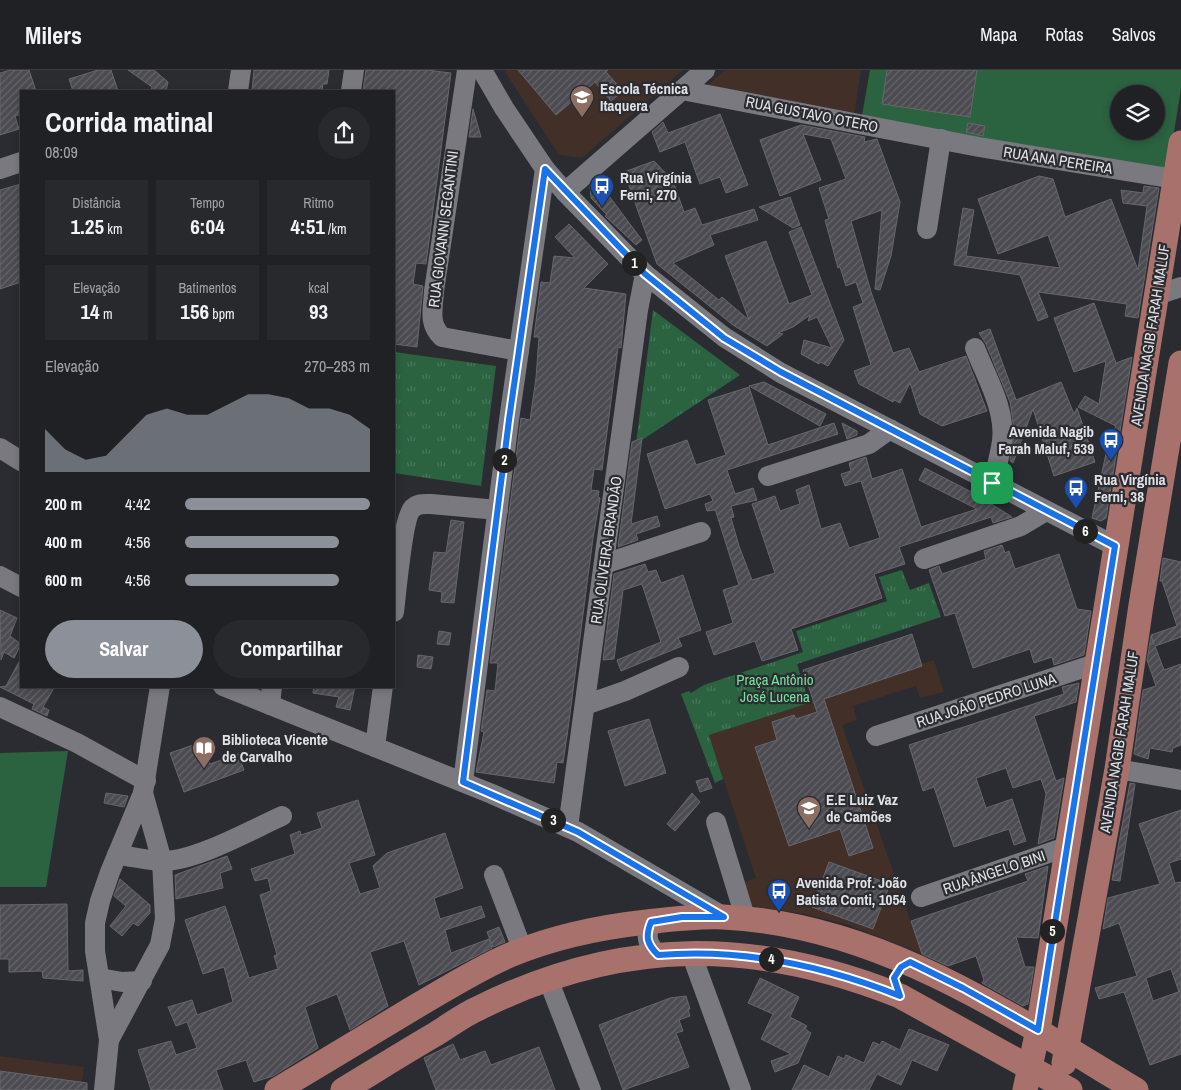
<!DOCTYPE html>
<html lang="pt">
<head>
<meta charset="utf-8">
<style>
  :root { --surface:#202125; --page:#28292d; --text:#f1f3f6; --muted:#a2a3a7; --line:#3d3e42; --accent:#8c9099 }
  body { margin:0; font-family:"Archivo Narrow",sans-serif; background:var(--page); color:var(--text); height:100vh; display:flex; flex-direction:column; font-size:19px; white-space:nowrap }
  * { box-sizing:border-box; margin:0 }
  p { font-size:16px; color:var(--muted) }
  .icon { flex:none; width:28px; height:28px; fill:none; stroke:currentColor; stroke-width:2; stroke-linecap:round; stroke-linejoin:round }
  .map { position:relative; flex:1; overflow:hidden }
  .drawer { position:absolute; left:20px; top:20px; width:375px; height:598px; display:flex; flex-direction:column; background:var(--surface); border-radius:0px; box-shadow:0 2px 8px #0003,0 0 0 1px var(--line) }
  .drawer>* { flex:none }
  .tools { position:absolute; left:1110px; top:15px; display:grid; gap:10px }
  .tools a { display:grid; place-items:center; width:55px; height:55px; border-radius:50%; background:var(--surface); box-shadow:0 2px 8px #0003,0 0 0 1px var(--line); font-size:25px }
  .pin { position:absolute; display:grid; place-items:center; width:42px; height:42px; color:#fff; margin:-21px; border-radius:10px; box-shadow:0 2px 8px #0006 }
  .km { position:absolute; width:25px; height:25px; margin:-12px; border-radius:50%; background:#222; color:#fff; font-size:14px; line-height:25px; text-align:center }
  .round { display:grid; place-items:center; flex:none; width:52px; height:52px; border-radius:26px; background:var(--page) }
  .headline { display:flex; align-items:center; justify-content:space-between; height:85px; padding:0 25px }
  h1 { font-size:28px; font-weight:800; line-height:38px }
  .figures { display:grid; grid-template-columns:repeat(3,1fr); gap:8px; height:85px; padding:5px 25px }
  .figures div { display:grid; align-content:center; border-radius:0px; background:var(--page); text-align:center }
  .figures b { font-size:21px; font-weight:800 }
  .figures small { font-size:14px; font-weight:400 }
  .figures p { font-size:14px }
  .chart { height:140px; padding:10px 25px }
  .chart p { display:flex; justify-content:space-between }
  .chart svg { width:100%; height:90px; margin-top:5px; fill:var(--accent); opacity:.7 }
  .button { display:flex; gap:10px; margin-top:auto; padding:10px 25px }
  .button a { flex:1; height:58px; border-radius:30px; background:var(--accent); color:#fff; font-size:20px; font-weight:800; line-height:58px; text-align:center }
  .button a+a { background:var(--page); color:var(--text) }
  ul { padding:0 25px; list-style:none; font-size:16px }
  li { display:grid; grid-template-columns:80px 60px 1fr; align-items:center; height:38px }
  li i { height:12px; border-radius:6px; background:var(--accent) }
  header { display:flex; align-items:center; gap:30px; box-sizing:border-box; height:70px; padding:0 25px; background:var(--surface); border-bottom:1px solid var(--line) }
  header strong { font-size:24px }
  nav { display:flex; gap:28px; margin-inline-start:auto; font-size:18px }
  .map>svg:first-child { display:block }
</style>
</head>
<body>
<header>
<strong>Milers</strong>
<nav><a>Mapa</a><a>Rotas</a><a>Salvos</a></nav>
</header>
<div class="map">
<svg width="1181" height="1020" viewBox="0 0 1181 1020">
  <defs>
    <pattern id="park-tufts" width="24" height="20" patternUnits="userSpaceOnUse" patternTransform="scale(1.25)"><rect width="24" height="20" fill="#2b6240"/><path d="M3 7l-1-3M5 7V3M7 7l1-3M15 17l-1-3M17 17v-4M19 17l1-3" fill="none" stroke="#49785b"/></pattern>
    <pattern id="building-hatch" width="6" height="6" patternUnits="userSpaceOnUse" patternTransform="scale(1.25)"><rect width="6" height="6" fill="#4b4b51"/><path d="M-1 1l2-2M0 6l6-6M5 7l2-2" fill="none" stroke="#65656a"/></pattern>
  </defs>
  <rect width="100%" height="100%" fill="#2b2c31"/>
  <g fill="#412f28">
    <polygon points="504,0 683,0 582,88 559,85"/>
    <polygon points="725,0 861,0 854,45 708,15"/>
    <polygon points="934,590 944,622 920,628 916,616 853,636 857,650 842,655 922,884 849,855 805,844 751,836 745,812 756,808 709,665"/>
    <polygon points="0,986 84,997 81,1020 0,1020"/>
  </g>
  <g fill="url(#park-tufts)">
    <polygon points="653,240 740,305 636,374"/>
    <polygon points="394,282 496,296 481,416 394,403"/>
    <polygon points="902,500 910,520 929,513 941,547 797,594 809,633 709,665 723,709 715,713 681,624 689,621 691,623 704,615 803,582 796,561 887,531 879,507"/>
  </g>
  <g fill="#2b6240" fill-rule="evenodd">
    <path d="M870 0H1181V19L1168 99 861 51ZM1119 24H1156V61H1119Z"/>
    <polygon points="68,681 46,817 0,817 0,683"/>
  </g>
  <g fill="url(#building-hatch)" stroke="#66676d">
    <polygon points="11,0 29,0 36,21 21,21 21,44 15,46 19,59 0,65 0,3"/>
    <polygon points="98,0 111,0 118,21 73,21 69,9"/>
    <polygon points="128,0 154,0 168,12 166,21 151,21 152,17"/>
    <polygon points="254,0 329,0 327,14 323,14 322,21 252,21"/>
    <polygon points="366,0 427,0 451,3 426,194 416,193 413,214 423,216 417,277 394,274 394,21 363,21"/>
    <polygon points="518,0 608,0 606,2 623,21 611,31 595,12 556,45"/>
    <polygon points="887,0 977,0 970,47 882,34"/>
    <polygon points="473,39 481,67 469,67"/>
    <polygon points="720,44 748,115 726,123 720,107 700,114 685,72 660,82 652,62 663,52 668,63"/>
    <polygon points="968,53 985,56 983,66 966,62"/>
    <polygon points="801,55 865,67 864,72 877,69 900,132 891,186 880,220 875,219 882,140 851,151 871,222 893,283 909,278 919,302 966,286 987,341 942,356 920,344 910,313 900,333 894,330 893,332 859,314 854,301 871,295 853,237 863,233 856,212 846,216 840,197 838,198 825,150 829,149 819,118 846,109 831,69 803,64 821,110 780,126 760,70"/>
    <polygon points="654,91 673,111 684,142 695,138 702,155 754,139 758,150 710,165 714,175 673,193 719,230 722,227 749,250 725,186 766,171 789,234 812,225 789,162 801,157 844,270 828,296 820,292 819,294 801,284 804,270 832,278 817,247 808,251 810,245 793,257 778,263 783,264 767,276 733,255 657,194 624,102"/>
    <polygon points="1039,106 1053,109 1065,147 1111,129 1138,200 1147,136 1123,133 1121,120 1143,123 1144,116 1159,118 1138,248 1125,246 1127,234 1038,222 1048,247 1038,251 1020,205 954,195 963,138 974,140 966,186 1060,198 1048,165 998,184 978,129"/>
    <polygon points="597,110 642,170 636,175 605,146 607,145 591,128 590,116"/>
    <polygon points="21,114 21,212 0,219 0,120"/>
    <polygon points="790,127 800,155 793,158 759,137"/>
    <polygon points="569,154 608,194 584,218 626,224 621,278 618,277 602,400 594,399 591,420 599,421 598,427 600,428 593,468 568,659 563,693 557,692 554,713 476,702 484,662 481,661 487,620 495,621 498,593 490,593 521,348 530,350 536,308 539,267 534,267 541,212 550,213 554,186 575,188 555,167"/>
    <polygon points="1094,233 1116,293 1132,287 1106,448 1101,451 1092,448 1109,370 1116,356 1078,337 1085,326 1099,334 1106,291 1074,302 1054,248"/>
    <polygon points="990,259 1016,330 1061,312 1074,344 1077,338 1095,392 1054,406 1033,339 1013,393 1010,391 1014,359 1010,332 986,274 979,263"/>
    <polygon points="764,312 826,344 820,356 749,316"/>
    <polygon points="749,317 768,375 834,353 838,364 727,400 735,424 753,418 757,430 731,436 734,447 731,448 739,476 752,510 775,503 752,434 775,426 780,441 800,434 796,420 809,415 821,459 840,453 849,478 880,468 861,411 845,416 841,404 851,401 849,393 866,387 872,409 902,399 921,457 977,439 919,410 925,398 991,432 990,433 1012,447 993,453 991,447 899,477 905,494 874,504 882,528 791,559 798,580 762,591 755,571 714,585 706,562 733,553 723,520 739,515 716,442 715,440 707,441 705,434 713,431 710,424 665,439 647,384 687,370 696,395 726,385 708,330"/>
    <polygon points="842,353 857,361 857,365 847,369"/>
    <polygon points="642,368 631,454 657,446 660,456 636,464 638,470 618,477 632,372"/>
    <polygon points="451,450 464,452 454,533 441,532 442,522 429,520 434,482 446,483"/>
    <polygon points="1002,475 1005,483 1009,481 1015,499 1059,484 1077,539 1091,541 1084,585 1054,595 1052,587 1034,593 1030,579 973,598 955,543 945,546 929,500 939,496 942,504 986,489 984,481"/>
    <polygon points="1163,488 1181,492 1181,567 1155,576 1164,600 1181,594 1181,675 1173,678 1172,682 1150,678 1148,689 1134,684 1143,620 1156,616 1147,590 1151,566 1154,574 1151,565 1177,556 1162,511 1160,511"/>
    <polygon points="645,494 648,502 656,500 661,513 683,505 701,560 678,568 682,576 621,601 617,590 661,572 642,514 623,520 614,589 603,590 614,504"/>
    <polygon points="0,540 17,548 10,566 21,574 14,588 4,582 1,590"/>
    <polygon points="439,561 451,563 449,575 437,574"/>
    <polygon points="912,564 922,596 824,629 873,778 849,786 840,759 789,776 755,677 777,670 772,652 794,645 796,649 817,642 803,600"/>
    <polygon points="418,585 433,587 431,599 417,597"/>
    <polygon points="21,588 21,616 55,616 43,637 49,640 47,646 32,639 34,634 0,617 6,616"/>
    <polygon points="1079,613 1076,632 1034,646 1056,711 1064,708 1054,768 1038,774 1046,724 1041,709 1013,718 1006,698 976,708 986,738 1012,729 1026,771 1014,775 1009,759 954,777 934,717 923,721 909,675 1064,624 1062,617"/>
    <polygon points="314,616 355,616 350,640 336,637 339,627 313,623"/>
    <polygon points="649,649 666,703 625,716 608,661"/>
    <polygon points="202,672 210,694 238,684 244,700 184,722 170,683"/>
    <polygon points="708,708 712,718 700,722 696,711"/>
    <polygon points="1130,713 1135,714 1120,811 1112,810"/>
    <polygon points="106,723 128,726 124,737 104,733"/>
    <polygon points="692,723 700,732 675,761 667,754"/>
    <polygon points="358,730 375,785 349,793 360,824 380,818 373,796 387,783 445,763 463,818 434,828 440,849 481,836 485,847 445,860 451,883 489,869 492,878 419,915 404,871 370,882 388,936 350,960 337,924 305,937 318,978 273,1006 254,1012 246,990 216,1000 223,1020 151,1020 138,980 171,971 176,985 197,978 187,952 176,956 168,937 192,930 197,945 233,932 224,897 203,904 185,850 225,836 249,908 278,899 274,886 277,885 260,825 271,821 268,808 255,811 251,799 295,784 290,765 300,761 301,765 322,758 317,743"/>
    <polygon points="1181,740 1181,789 1169,793 1175,813 1181,812 1181,921 1179,922 1171,899 1146,908 1153,931 1181,921 1181,984 1150,995 1124,922 1099,929 1095,918 1137,906 1119,853 1103,859 1108,828 1160,814 1139,754"/>
    <polygon points="227,786 232,799 220,803 223,818 176,829 175,805"/>
    <polygon points="829,792 890,814 873,859 812,837"/>
    <polygon points="1048,796 1038,868 1016,867 1025,897 1034,897 1028,934 1023,936 982,913 984,910 976,886 948,896 922,884 911,851 1028,811 1025,804"/>
    <polygon points="120,809 150,835 150,843 138,856 133,853 122,866 110,856 126,836 114,826"/>
    <polygon points="67,834 68,901 83,900 83,911 43,908 42,901 9,902 9,889 0,889 0,835"/>
    <polygon points="499,857 505,872 493,877 487,862"/>
    <polygon points="760,908 799,927 790,947 807,956 805,959 811,963 798,993 775,1002 771,991 791,984 761,969 773,944 748,933"/>
    <polygon points="686,926 690,939 688,940 690,946 679,950 683,961 676,963 689,997 623,1020 599,955 670,928"/>
    <polygon points="909,959 949,975 937,1001 912,990 901,1015 877,1004 869,1020 792,1020 804,995 829,1007 838,986 844,989 846,985 864,993 873,972 880,975 882,971 900,980"/>
    <polygon points="453,974 460,990 485,981 491,995 539,977 555,1020 436,1020 424,988"/>
    <polygon points="0,1001 87,1013 87,1020 0,1020"/>
  </g>
  <g fill="none" stroke-linecap="round" stroke-linejoin="round">
    <g stroke="#79797f" stroke-width="20">
      <path d="M467 0 434 221C433 240 428 253 442 267L519 281"/>
      <polyline points="482,0 504,38 545,99 565,122 645,204 724,267 781,303 1115,476"/>
      <polyline points="682,20 979,77 1175,109"/>
      <polyline points="238,21 241,0"/>
      <polyline points="351,21 354,0"/>
      <polyline points="0,99 21,92"/>
      <polyline points="565,122 705,0"/>
      <polyline points="927,159 941,69"/>
      <polyline points="1157,225 1181,217"/>
      <path d="M975 278C986 307 1006 339 1002 371 1000 385 996 399 993 413"/>
      <polyline points="0,378 21,391"/>
      <polyline points="768,406 869,374 890,359"/>
      <polyline points="924,489 1021,456 1046,441"/>
      <polyline points="604,494 701,462"/>
      <polyline points="0,506 21,517"/>
      <path d="M394 542C396 525 403 446 413 438 418 433 425 434 431 434L498 440"/>
      <polyline points="223,616 492,724 578,762 724,847"/>
      <polyline points="270,635 272,616"/>
      <polyline points="585,635 625,621 679,597"/>
      <polyline points="0,637 77,673 146,711"/>
      <polyline points="876,666 1095,594"/>
      <polyline points="375,677 383,616"/>
      <polyline points="1117,699 1181,710"/>
      <polyline points="463,712 509,350 545,99"/>
      <polyline points="716,752 746,850"/>
      <polyline points="568,757 638,240 645,204"/>
      <path d="M117 785C131 786 148 791 163 791 196 791 251 760 282 746"/>
      <polyline points="494,805 523,881"/>
      <polyline points="921,827 1066,777"/>
      <path d="M651 852C645 867 647 874 658 885"/>
      <polyline points="691,883 741,1020"/>
      <polyline points="100,908 122,912 142,911"/>
      <polyline points="548,909 591,1020"/>
      <polyline points="109,970 160,875 165,849 162,791 143,723"/>
      <polyline points="104,1020 109,970 95,881 95,853 100,831 110,802 143,723 160,616"/>
    </g>
    <g stroke="#a8716b" stroke-width="25">
      <polyline points="1064,993 1117,699 1141,535 1181,293"/>
      <path d="M277 1020C323 992 369 965 415 937 446 919 477 899 510 885 553 867 601 857 647 852 673 849 697 846 723 847 878 854 1007 943 1136 1020"/>
      <path d="M343 1020C373 1002 403 983 434 965 449 956 463 945 479 938 622 867 755 868 900 926L1070 1020"/>
      <polyline points="1025,1020 1038,960 1181,73"/>
    </g>
  </g>
  <g fill="none" stroke-linecap="round" stroke-linejoin="round">
    <g stroke="#fff" stroke-width="10">
      <path id="route" d="M545 99 645 204 724 268 781 302 1115 476 1038 960 963 918 910 892 901 897 894 908 900 926C822 895 742 878 658 885 647 874 645 867 651 852L682 847H724L578 762 463 712 509 350Z"/>
    </g>
    <use href="#route" stroke="#1a73e8" stroke-width="6"/>
  </g>
  <defs>
    <g id="university-pin" transform="scale(1.25)"><path d="M0 17L-7.5 6A9.5 9.5 0 1 1 7.5 6Z" fill="#8d6e63" stroke="#2b2c31"/><path d="M0-5L7-2L0 1L-7-2ZM-4 1L0 2.5L4 1V4Q0 6-4 4Z" fill="#fff"/></g>
    <g id="bus-pin" transform="scale(1.25)"><path d="M0 17L-7.5 6A9.5 9.5 0 1 1 7.5 6Z" fill="#1a4fb4" stroke="#2b2c31"/><path d="M-5-6H5V4H4V6H2V4H-2V6H-4V4H-5ZM-3.5-4V0h7V-4ZM-3.5 1.2v1.5H-2V1.2ZM2 1.2v1.5H3.5V1.2Z" fill="#fff"/></g>
    <g id="library-pin" transform="scale(1.25)"><path d="M0 17L-7.5 6A9.5 9.5 0 1 1 7.5 6Z" fill="#8d6e63" stroke="#2b2c31"/><path d="M-6-4Q-3-5.5-.7-3.5V5Q-3 3-6 4ZM6-4Q3-5.5 .7-3.5V5Q3 3 6 4Z" fill="#fff"/></g>
    <g id="school-pin" transform="scale(1.25)"><path d="M0 17L-7.5 6A9.5 9.5 0 1 1 7.5 6Z" fill="#8d6e63" stroke="#2b2c31"/><path d="M0-5L7-2L0 1L-7-2ZM-4 1L0 2.5L4 1V4Q0 6-4 4Z" fill="#fff"/></g>
  </defs>
  <g fill-rule="evenodd">
    <use href="#university-pin" x="582" y="27"/>
    <use href="#bus-pin" x="602" y="116"/>
    <use href="#bus-pin" x="1111" y="370"/>
    <use href="#bus-pin" x="1076" y="418"/>
    <use href="#library-pin" x="204" y="678"/>
    <use href="#school-pin" x="809" y="738"/>
    <use href="#bus-pin" x="779" y="821"/>
  </g>
  <g text-anchor="middle" dominant-baseline="central" stroke-width="4.5" stroke-linejoin="round" paint-order="stroke">
    <g font-size="15" font-weight="bold" fill="#e1e2e5" stroke="#2b2c31" text-anchor="start">
      <text x="600" y="18">Escola Técnica<tspan x="600" dy="17">Itaquera</tspan></text>
      <text x="620" y="107">Rua Virgínia<tspan x="620" dy="17">Ferni, 270</tspan></text>
      <text x="1094" y="361" text-anchor="end">Avenida Nagib<tspan x="1094" dy="17">Farah Maluf, 539</tspan></text>
      <text x="1094" y="409">Rua Virgínia<tspan x="1094" dy="17">Ferni, 38</tspan></text>
      <text x="222" y="669">Biblioteca Vicente<tspan x="222" dy="17">de Carvalho</tspan></text>
      <text x="826" y="729">E.E Luiz Vaz<tspan x="826" dy="17">de Camões</tspan></text>
      <text x="796" y="812">Avenida Prof. João<tspan x="796" dy="17">Batista Conti, 1054</tspan></text>
    </g>
    <g font-size="15" fill="#e1e2e5" stroke="#2b2c31">
      <text transform="translate(812 44) rotate(11)">RUA GUSTAVO OTERO</text>
      <text transform="translate(1058 90) rotate(9)">RUA ANA PEREIRA</text>
      <text transform="translate(443 159) rotate(-83)">RUA GIOVANNI SEGANTINI</text>
      <text transform="translate(1150 265) rotate(-81)">AVENIDA NAGIB FARAH MALUF</text>
      <text transform="translate(606 480) rotate(-82)">RUA OLIVEIRA BRANDÃO</text>
      <text transform="translate(986 630) rotate(-18)">RUA JOÃO PEDRO LUNA</text>
      <text transform="translate(1119 672) rotate(-81)">AVENIDA NAGIB FARAH MALUF</text>
      <text transform="translate(994 802) rotate(-19)">RUA ÂNGELO BINI</text>
    </g>
    <g font-size="15" fill="#75e29e" stroke="#2b2c31">
      <text x="775" y="609">Praça Antônio<tspan x="775" dy="17">José Lucena</tspan></text>
    </g>
  </g>
</svg>
<div class="tools">
<a><svg class="icon" aria-label="layers" viewBox="0 0 24 24"><path d="M12 4l9 5-9 5-9-5zM3 14l9 5 9-5"/></svg></a>
</div>
<div class="pin" style="left:992px;top:413px;background:#1e9e55"><svg class="icon" aria-label="arrive" viewBox="0 0 24 24"><path d="M6 21V4h12l-3 4 3 4H6"/></svg></div>
<b class="km" style="left:634px;top:193px">1</b>
<b class="km" style="left:504px;top:390px">2</b>
<b class="km" style="left:553px;top:750px">3</b>
<b class="km" style="left:771px;top:889px">4</b>
<b class="km" style="left:1052px;top:861px">5</b>
<b class="km" style="left:1085px;top:461px">6</b>
<section class="drawer">
<div class="headline"><div><h1>Corrida matinal</h1><p>08:09</p></div><a class="round"><svg class="icon" aria-label="share" viewBox="0 0 24 24"><path d="M12 15V3M7 8l5-5 5 5M5 13v7h14v-7"/></svg></a></div>
<div class="figures">
<div><p>Distância</p><b>1.25<small> km</small></b></div>
<div><p>Tempo</p><b>6:04</b></div>
<div><p>Ritmo</p><b>4:51<small> /km</small></b></div>
</div>
<div class="figures">
<div><p>Elevação</p><b>14<small> m</small></b></div>
<div><p>Batimentos</p><b>156<small> bpm</small></b></div>
<div><p>kcal</p><b>93</b></div>
</div>
<div class="chart"><p><span>Elevação</span>270–283 m</p>
<svg viewBox="0 0 160 44" preserveAspectRatio="none"><path d="M0 44V23L10 33L20 38L30 36L40 26L50 16L60 13L70 16L80 16L90 11L100 6L110 6L120 8L130 13L140 13L150 16L160 23V44z"/></svg>
</div>
<ul>
<li><b>200 m</b>4:42<i style="width:100%"></i></li>
<li><b>400 m</b>4:56<i style="width:83%"></i></li>
<li><b>600 m</b>4:56<i style="width:83%"></i></li>
</ul>
<div class="button"><a>Salvar</a><a>Compartilhar</a></div>
</section>
</div>
</body>
</html>
